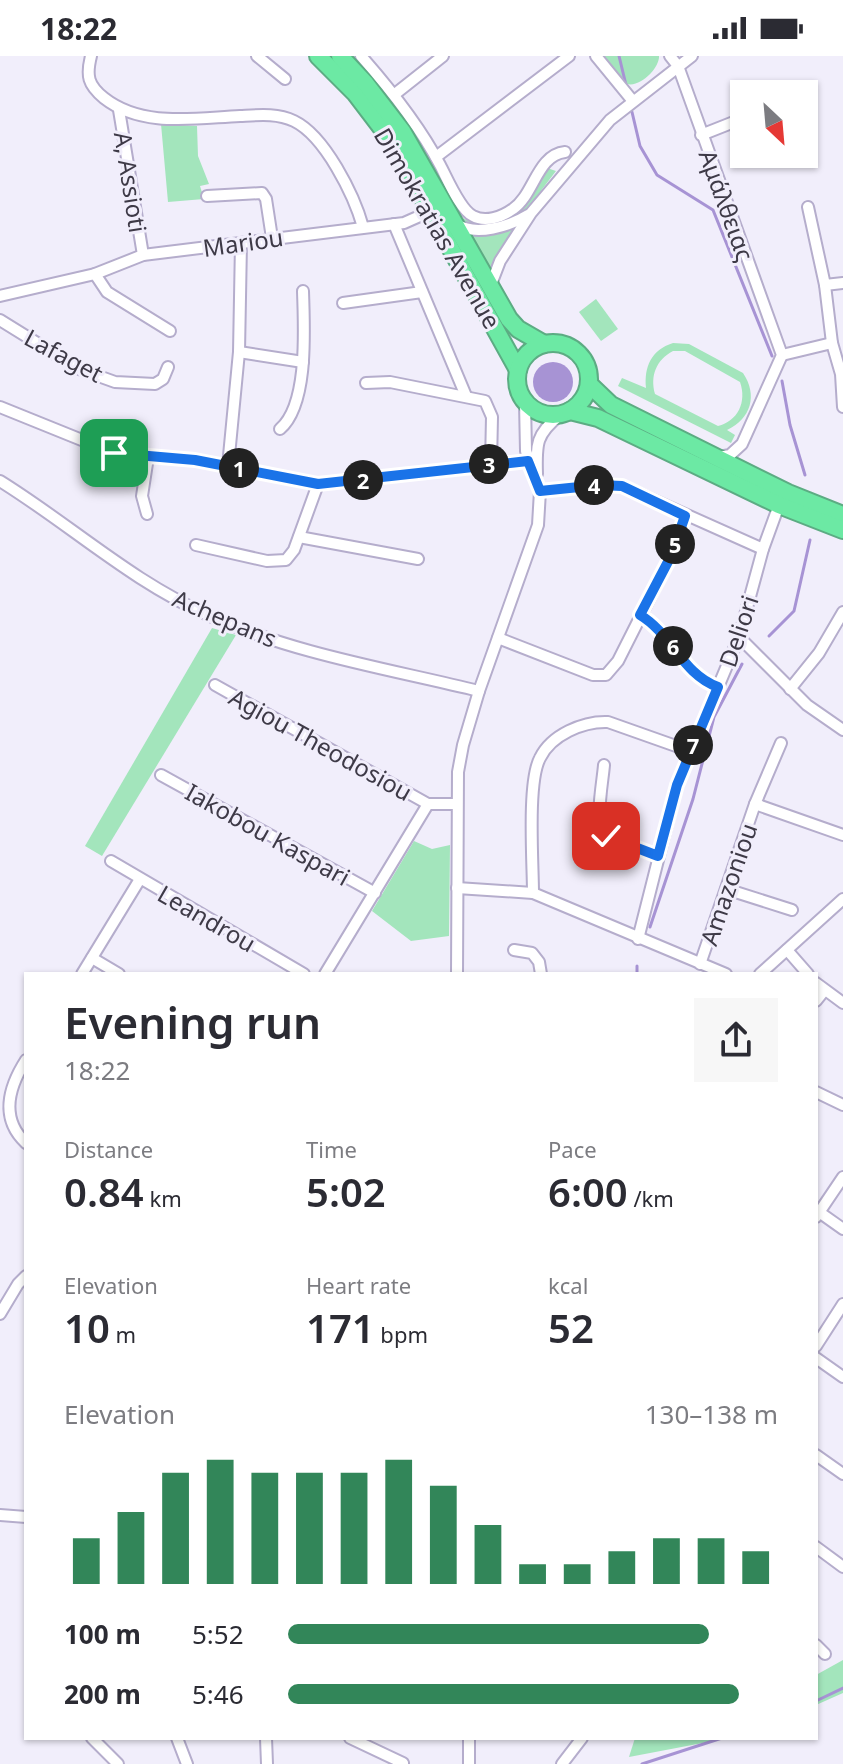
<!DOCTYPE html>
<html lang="en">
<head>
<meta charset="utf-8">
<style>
  :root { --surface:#fff; --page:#f7f7f7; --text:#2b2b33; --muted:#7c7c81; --accent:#328659 }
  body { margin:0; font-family:"Noto Sans",sans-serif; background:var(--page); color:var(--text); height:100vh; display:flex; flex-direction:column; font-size:30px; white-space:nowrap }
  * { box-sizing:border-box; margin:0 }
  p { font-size:26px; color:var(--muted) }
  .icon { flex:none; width:44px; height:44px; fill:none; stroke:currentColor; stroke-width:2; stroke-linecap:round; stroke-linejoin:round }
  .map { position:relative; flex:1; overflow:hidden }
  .sheet { position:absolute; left:24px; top:916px; width:794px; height:768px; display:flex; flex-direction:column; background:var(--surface); border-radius:0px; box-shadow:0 2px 6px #0004 }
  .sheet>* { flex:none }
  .needle { width:52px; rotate:154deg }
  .tools { position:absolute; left:730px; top:24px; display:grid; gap:16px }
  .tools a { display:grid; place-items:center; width:88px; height:88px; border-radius:0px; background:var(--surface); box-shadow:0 2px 6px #0004; font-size:40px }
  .pin { position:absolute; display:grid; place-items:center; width:68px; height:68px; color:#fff; margin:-34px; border-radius:16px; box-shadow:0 4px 12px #0006 }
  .km { position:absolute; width:40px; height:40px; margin:-20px; border-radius:50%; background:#222; color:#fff; font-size:22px; line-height:40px; text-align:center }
  .round { display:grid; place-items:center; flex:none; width:84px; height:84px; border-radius:0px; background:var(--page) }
  .head { display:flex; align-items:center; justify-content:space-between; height:136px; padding:0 40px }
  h1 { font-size:44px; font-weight:600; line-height:60px }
  .stats { display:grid; grid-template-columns:repeat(3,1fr); gap:12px; height:136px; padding:8px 40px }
  .stats div { display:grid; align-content:center }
  .stats b { font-size:40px; font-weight:600 }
  .stats small { font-size:22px; font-weight:400 }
  .stats p { font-size:22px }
  .chart { height:224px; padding:16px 40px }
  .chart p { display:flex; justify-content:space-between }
  .chart svg { width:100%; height:144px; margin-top:8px; stroke:var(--accent); stroke-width:6 }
  ul { padding:0 40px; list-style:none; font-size:26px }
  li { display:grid; grid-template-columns:128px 96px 1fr; align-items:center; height:60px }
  li i { height:20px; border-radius:10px; background:var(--accent) }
  .status { display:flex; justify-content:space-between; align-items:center; height:56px; padding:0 40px; background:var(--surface); direction:ltr }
  .status svg { height:22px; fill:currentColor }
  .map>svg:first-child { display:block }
</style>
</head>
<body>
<div class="status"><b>18:22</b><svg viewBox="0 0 49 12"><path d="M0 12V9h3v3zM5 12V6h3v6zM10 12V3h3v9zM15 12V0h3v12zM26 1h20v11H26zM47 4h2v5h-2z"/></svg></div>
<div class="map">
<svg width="843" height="1708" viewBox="0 0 843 1708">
  <rect width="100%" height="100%" fill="#f1eefb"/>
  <g fill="#a3e5bc" fill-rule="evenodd">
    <path d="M603 0H659C660 12 637 36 623 26 615 21 609 7 603 0Z"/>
    <polygon points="161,68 197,70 198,100 209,128 200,130 204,143 168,146"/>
    <path d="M547 112 556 115C530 148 508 182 489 220L451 157 474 167 501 163Z"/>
    <polygon points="596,243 618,273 601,285 579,256"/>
    <path d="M673 287 689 288 743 317C758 339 751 363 727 374L735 379 731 387 618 330 622 322 646 332C644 311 651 294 673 287ZM673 295H685L740 326C747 346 738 365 718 370L655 338C650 320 656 304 673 295Z"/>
    <polygon points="212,572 236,579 102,800 85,790"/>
    <polygon points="414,785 432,793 450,789 449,880 411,885 372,855"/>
    <polygon points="843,1604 843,1637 816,1649 816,1619"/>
    <polygon points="635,1682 729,1682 629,1701"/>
  </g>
  <circle fill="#a793d4" cx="553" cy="326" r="20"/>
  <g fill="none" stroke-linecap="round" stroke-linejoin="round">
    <g stroke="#a793d4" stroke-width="3">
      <polyline points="619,0 626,29"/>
      <polyline points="632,56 640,90 657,119 713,154 772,300"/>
      <polyline points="782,325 790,369 805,419"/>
      <polyline points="769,580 794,555 810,484"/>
      <polyline points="650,871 693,743 714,661 742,608"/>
      <polyline points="637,918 637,910"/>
      <polyline points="816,1645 843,1632"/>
      <polyline points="642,1708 722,1682"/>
    </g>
    <g stroke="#b5adcc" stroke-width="14">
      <g id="minor">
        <path d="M91 0C86 20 88 29 104 42 142 72 195 62 240 60 259 59 277 57 294 65 325 80 354 139 363 171"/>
        <polyline points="257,0 285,23"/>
        <path d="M361 0C391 34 419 69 440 109 447 122 460 154 473 160 485 167 502 161 513 153 534 139 537 99 565 96"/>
        <polyline points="596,0 632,44"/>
        <polyline points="670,0 678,10 782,299 742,388 730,399 719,401"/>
        <polyline points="395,38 443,0"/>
        <polyline points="119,54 143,199"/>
        <polyline points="701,79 744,62"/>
        <polyline points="436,101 569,0"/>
        <polyline points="207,140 262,137 266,143 272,182"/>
        <polyline points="808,151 825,229 832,287 841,318 843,351"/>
        <polyline points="394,168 466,340"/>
        <path d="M456 168C476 181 510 170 528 159"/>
        <polyline points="95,218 107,236 170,275"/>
        <polyline points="825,229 843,227"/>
        <polyline points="490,231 500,205 531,157 610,64 692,0"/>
        <polyline points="0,240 95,218 143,199 404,167 431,155"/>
        <polyline points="343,247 422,236"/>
        <polyline points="0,264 79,313 115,326 155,328 163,323 168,311"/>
        <polyline points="239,296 303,306"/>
        <polyline points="782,299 832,287"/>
        <polyline points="366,327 390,326 485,345 492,361 491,408"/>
        <polyline points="0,351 114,397 195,404 318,428 528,405"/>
        <path d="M280 373C309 348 304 271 303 235"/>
        <polyline points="228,410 239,296 241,187"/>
        <path d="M537 418C536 388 536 378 560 359"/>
        <path d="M0 425C71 469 132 526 210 560 295 598 389 613 479 635"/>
        <polyline points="540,435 599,429 622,430 763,493"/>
        <polyline points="147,458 142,440 148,401"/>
        <polyline points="299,481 418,503"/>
        <polyline points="196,489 267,505 286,504 294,494 318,428"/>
        <path d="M640 559C672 578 682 618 718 631"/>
        <polyline points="739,581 807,649 843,674"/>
        <polyline points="498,582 593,619 606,619 618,605 671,500 685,460"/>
        <polyline points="215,629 428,748 456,748"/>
        <polyline points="790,633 819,597 843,556"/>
        <path d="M604 709C603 724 594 768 604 778 613 787 645 795 658 800"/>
        <polyline points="161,719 375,837"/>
        <polyline points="755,748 843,779"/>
        <polyline points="111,805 304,918"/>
        <polyline points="457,832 533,837 726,918"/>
        <polyline points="726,833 792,854"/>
        <path d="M533 837C533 807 527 726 540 702 551 679 583 665 608 666L690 695"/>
        <polyline points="638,883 677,729 739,581 763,493 779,449"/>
        <polyline points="514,894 532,897 539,906 541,918"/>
        <polyline points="787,894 808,918"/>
        <polyline points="92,902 119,918"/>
        <polyline points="700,908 755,748 781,687"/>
        <polyline points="82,918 140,823"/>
        <polyline points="325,918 428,748"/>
        <polyline points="457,918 458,716 463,689 479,635 538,469 540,435 526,395 525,347"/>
        <polyline points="760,918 843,843"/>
        <polyline points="816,927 843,947"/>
        <polyline points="816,945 824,935"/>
        <path d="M26 1004C8 1032 0 1063 26 1087"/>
        <polyline points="816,1036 843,1049"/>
        <polyline points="819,1156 843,1173"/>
        <polyline points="816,1161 843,1121"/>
        <polyline points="0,1258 18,1228 26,1220"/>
        <polyline points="816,1290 843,1248"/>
        <polyline points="816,1302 843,1321"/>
        <polyline points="816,1399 843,1418"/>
        <polyline points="0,1459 26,1461"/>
        <polyline points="816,1491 843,1511"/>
        <polyline points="816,1589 825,1598"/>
        <polyline points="92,1682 118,1708"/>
        <polyline points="177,1682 187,1708"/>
        <polyline points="266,1682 267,1708"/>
        <polyline points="350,1682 403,1707"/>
        <polyline points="469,1682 469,1708"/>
        <polyline points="562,1708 582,1682"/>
      </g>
    </g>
    <g stroke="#5cac83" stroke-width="20">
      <g id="highway">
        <polyline points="318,0 355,37 390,83 518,314"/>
        <polyline points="340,0 366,28 402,75 509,263 518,273 544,288"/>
        <circle cx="553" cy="323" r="36"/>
        <polyline points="589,328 611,349 788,437 843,459"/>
        <polyline points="570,355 598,362 779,449 843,474"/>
      </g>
    </g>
    <use href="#minor" stroke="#fff" stroke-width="10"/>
    <use href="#highway" stroke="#6ce9a4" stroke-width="16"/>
  </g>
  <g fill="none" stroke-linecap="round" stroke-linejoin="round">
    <g stroke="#fff" stroke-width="16">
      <path id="route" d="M114 397 195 404 318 428 528 405 540 435 599 429 622 430 685 460 671 500 640 559C672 578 682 618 718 631L677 729 658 800 606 780"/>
    </g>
    <use href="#route" stroke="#1a73e8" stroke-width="10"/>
  </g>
  <g text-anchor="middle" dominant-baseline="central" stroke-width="6" stroke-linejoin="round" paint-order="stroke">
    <g font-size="24" fill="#3e3a47" stroke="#f1eefb">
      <text transform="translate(131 126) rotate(81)">A, Assioti</text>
      <text transform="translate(727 149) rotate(70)">Αμάλθειας</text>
      <text transform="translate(438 172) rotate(60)">Dimokratias Avenue</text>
      <text transform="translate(243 186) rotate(-8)">Mariou</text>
      <text transform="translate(64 299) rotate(28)">Lafaget</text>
      <text transform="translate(225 562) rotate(23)">Achepans</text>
      <text transform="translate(738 575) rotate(-71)">Deliori</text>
      <text transform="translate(321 688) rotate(29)">Agiou Theodosiou</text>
      <text transform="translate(268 778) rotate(29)">Iakobou Kaspari</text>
      <text transform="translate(728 828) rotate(-71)">Amazoniou</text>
      <text transform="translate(207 862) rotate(30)">Leandrou</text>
    </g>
  </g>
</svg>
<div class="tools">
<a><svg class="needle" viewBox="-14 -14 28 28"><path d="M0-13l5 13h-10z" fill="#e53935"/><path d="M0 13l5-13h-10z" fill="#7c7c81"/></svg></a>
</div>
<div class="pin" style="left:114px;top:397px;background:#1e9e55"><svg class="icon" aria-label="arrive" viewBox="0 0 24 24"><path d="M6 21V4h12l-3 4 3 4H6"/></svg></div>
<div class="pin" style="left:606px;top:780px;background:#d93025"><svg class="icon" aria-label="check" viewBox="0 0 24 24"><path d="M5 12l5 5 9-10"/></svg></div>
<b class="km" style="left:239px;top:412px">1</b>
<b class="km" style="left:363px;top:424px">2</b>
<b class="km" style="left:489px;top:408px">3</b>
<b class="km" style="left:594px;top:429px">4</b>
<b class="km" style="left:675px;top:488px">5</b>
<b class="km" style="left:673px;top:590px">6</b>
<b class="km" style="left:693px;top:689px">7</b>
<section class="sheet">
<div class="head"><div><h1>Evening run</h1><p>18:22</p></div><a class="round"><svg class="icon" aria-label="share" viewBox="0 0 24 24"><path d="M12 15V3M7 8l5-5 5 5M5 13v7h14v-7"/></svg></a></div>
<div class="stats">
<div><p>Distance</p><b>0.84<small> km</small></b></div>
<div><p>Time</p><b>5:02</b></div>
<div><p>Pace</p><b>6:00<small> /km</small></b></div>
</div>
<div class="stats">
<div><p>Elevation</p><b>10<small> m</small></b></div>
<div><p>Heart rate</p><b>171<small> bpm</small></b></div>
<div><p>kcal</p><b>52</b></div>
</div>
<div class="chart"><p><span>Elevation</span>130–138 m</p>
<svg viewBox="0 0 160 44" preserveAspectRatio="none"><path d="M5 44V30M15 44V22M25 44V10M35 44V6M45 44V10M55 44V10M65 44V10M75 44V6M85 44V14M95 44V26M105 44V38M115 44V38M125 44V34M135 44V30M145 44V30M155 44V34"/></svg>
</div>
<ul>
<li><b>100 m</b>5:52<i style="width:86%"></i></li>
<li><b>200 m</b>5:46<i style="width:92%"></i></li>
</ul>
</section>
</div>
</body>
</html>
